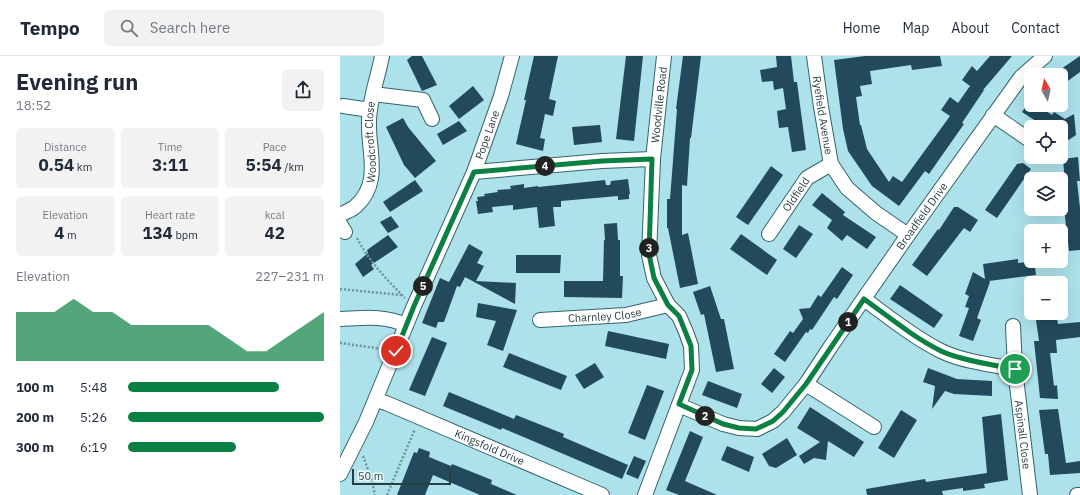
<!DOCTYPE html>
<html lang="en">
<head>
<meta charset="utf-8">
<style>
  :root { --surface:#fff; --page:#f2f2f3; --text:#1f2937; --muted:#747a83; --line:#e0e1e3; --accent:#0b8043 }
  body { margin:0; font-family:"IBM Plex Sans",sans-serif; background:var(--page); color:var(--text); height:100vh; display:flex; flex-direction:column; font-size:15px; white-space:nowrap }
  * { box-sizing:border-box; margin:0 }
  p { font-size:13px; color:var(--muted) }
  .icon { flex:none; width:22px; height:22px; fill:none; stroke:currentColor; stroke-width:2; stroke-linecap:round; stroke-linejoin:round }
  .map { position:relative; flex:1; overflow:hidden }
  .drawer { display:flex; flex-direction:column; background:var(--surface); width:340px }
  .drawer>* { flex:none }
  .needle { width:26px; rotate:351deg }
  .tools { position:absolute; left:684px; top:12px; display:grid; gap:8px }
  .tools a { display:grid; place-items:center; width:44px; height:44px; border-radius:6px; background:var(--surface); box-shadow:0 4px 16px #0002; font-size:20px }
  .scale { position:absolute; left:12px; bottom:10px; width:99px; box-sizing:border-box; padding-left:4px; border:2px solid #293e42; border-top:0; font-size:11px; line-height:14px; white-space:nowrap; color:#293e42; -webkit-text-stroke:3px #ecfbfe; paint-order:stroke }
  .pin { position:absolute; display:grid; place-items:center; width:34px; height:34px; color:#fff; margin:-17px; border:2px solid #fff; border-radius:50%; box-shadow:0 1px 4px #0007 }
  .km { position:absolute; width:20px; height:20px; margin:-10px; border-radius:50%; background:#222; color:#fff; font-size:11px; line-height:20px; text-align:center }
  .round { display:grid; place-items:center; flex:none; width:42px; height:42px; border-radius:6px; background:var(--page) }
  .headline { display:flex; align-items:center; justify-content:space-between; height:68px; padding:0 16px }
  h1 { font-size:22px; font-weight:700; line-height:30px }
  .stats { display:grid; grid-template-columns:repeat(3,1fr); gap:6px; height:68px; padding:4px 16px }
  .stats div { display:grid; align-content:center; border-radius:6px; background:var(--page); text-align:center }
  .stats b { font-size:17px; font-weight:700 }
  .stats small { font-size:11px; font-weight:400 }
  .stats p { font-size:11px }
  .chart { height:112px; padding:8px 16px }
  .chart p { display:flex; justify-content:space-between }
  .chart svg { width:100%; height:72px; margin-top:4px; fill:var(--accent); opacity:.7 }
  ul { padding:0 16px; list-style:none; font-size:13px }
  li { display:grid; grid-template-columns:64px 48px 1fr; align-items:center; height:30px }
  li i { height:10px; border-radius:5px; background:var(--accent) }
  header { display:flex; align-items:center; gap:24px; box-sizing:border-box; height:56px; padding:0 20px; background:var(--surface); border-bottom:1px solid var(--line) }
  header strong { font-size:19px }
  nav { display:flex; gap:22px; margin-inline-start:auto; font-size:14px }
  .search { width:280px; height:36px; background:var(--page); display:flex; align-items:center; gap:10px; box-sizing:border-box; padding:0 14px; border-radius:6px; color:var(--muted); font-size:15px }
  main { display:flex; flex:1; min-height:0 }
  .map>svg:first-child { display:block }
</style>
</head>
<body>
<header>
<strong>Tempo</strong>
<div class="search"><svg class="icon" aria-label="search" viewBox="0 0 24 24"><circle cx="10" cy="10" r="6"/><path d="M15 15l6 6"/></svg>Search here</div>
<nav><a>Home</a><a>Map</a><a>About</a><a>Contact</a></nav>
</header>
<main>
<section class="drawer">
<div class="headline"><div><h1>Evening run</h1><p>18:52</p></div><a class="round"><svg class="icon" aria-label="share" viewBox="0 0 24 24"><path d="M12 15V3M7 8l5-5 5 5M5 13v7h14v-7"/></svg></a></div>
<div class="stats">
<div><p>Distance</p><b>0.54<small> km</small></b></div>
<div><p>Time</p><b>3:11</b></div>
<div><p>Pace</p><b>5:54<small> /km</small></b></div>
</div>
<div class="stats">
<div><p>Elevation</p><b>4<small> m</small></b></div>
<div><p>Heart rate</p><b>134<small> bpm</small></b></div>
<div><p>kcal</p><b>42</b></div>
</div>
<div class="chart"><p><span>Elevation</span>227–231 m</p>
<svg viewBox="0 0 160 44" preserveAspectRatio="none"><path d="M0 44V14L10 14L20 14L30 6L40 14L50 14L60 22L70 22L80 22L90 22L100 22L110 30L120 38L130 38L140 30L150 22L160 14V44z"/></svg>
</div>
<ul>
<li><b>100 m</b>5:48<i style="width:77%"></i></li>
<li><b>200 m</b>5:26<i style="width:100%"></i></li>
<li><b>300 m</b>6:19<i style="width:55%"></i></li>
</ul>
</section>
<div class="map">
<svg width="740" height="439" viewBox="0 0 740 439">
  <rect width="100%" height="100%" fill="#ade2eb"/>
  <g fill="#224a5c">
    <polygon points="72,0 82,0 97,29 82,35 67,4"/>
    <polygon points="194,0 218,0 209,43 216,45 213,60 205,58 200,82 205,83 203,95 176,88 186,44 184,44"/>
    <polygon points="286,0 303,0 294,85 276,83"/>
    <polygon points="343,0 361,0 351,82 350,82 347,130 342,129 342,179 348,177 358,228 340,232 328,172 327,172 327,143 330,143 337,53 336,53"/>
    <polygon points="436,0 451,0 454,26 457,26 466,94 452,96 448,71 439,72 437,55 446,53 443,32 434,34 433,25 422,26 420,14 437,11"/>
    <polygon points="525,0 600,0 602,10 572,14 571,9 530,15 532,28 520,30 522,40 516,41 520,69 521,69 527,93 549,126 553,120 562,126 610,60 601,54 610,41 618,47 630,30 622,24 632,10 637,15 650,0 672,0 643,34 644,34 622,67 624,68 589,118 585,115 559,150 532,130 508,95 503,73 494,4"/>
    <polygon points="740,0 740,16 721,30 721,13"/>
    <polygon points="133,30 144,44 119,63 109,50"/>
    <polygon points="690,44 691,45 691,49 697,49 712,59 714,56 725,63 734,58 736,79 727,85 721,77 721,71 705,71 682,56"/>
    <polygon points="63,62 68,71 96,105 75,122 64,109 46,71"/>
    <polygon points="119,65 127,75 103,89 97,78"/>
    <polygon points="260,69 262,86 234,89 232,71"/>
    <polygon points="738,101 740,125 737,125 740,152 740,194 729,195 721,127 725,127 723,103"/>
    <polygon points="683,107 691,113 657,162 645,154 677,108"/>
    <polygon points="431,110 443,119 408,169 396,161"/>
    <polygon points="288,123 290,138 289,138 289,143 278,144 278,140 221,145 221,151 213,151 215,170 199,172 197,151 173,154 173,149 152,151 153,156 138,158 136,145 138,145 137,141 145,140 144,138 158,136 157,134 171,133 170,130 184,128 184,132 198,130 198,131 265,124 266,129 270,129 271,125"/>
    <polygon points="75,124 83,135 50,156 43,146"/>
    <polygon points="482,137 505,156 503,159 536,181 527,193 507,179 502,185 487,172 492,164 472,149"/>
    <polygon points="614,151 618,151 638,164 630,176 624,172 587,220 572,209 598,173 599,174"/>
    <polygon points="51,160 59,171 48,177 40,166"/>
    <polygon points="277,167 278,184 280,184 280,220 283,220 282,242 224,241 224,225 263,225 264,184 265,184 264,168"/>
    <polygon points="459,169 473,178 456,202 443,193"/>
    <polygon points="401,178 437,204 427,219 390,193"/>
    <polygon points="48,179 58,191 31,209 34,213 23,221 15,208 28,197 27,194"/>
    <polygon points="129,188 143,196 137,207 144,210 136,225 176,227 175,248 125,221 120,231 117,230 104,266 98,266 96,272 82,267 100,222 109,226"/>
    <polygon points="176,199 221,199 220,217 176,217"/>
    <polygon points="678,203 678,207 694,205 696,219 649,225 650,226 637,262 641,264 633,285 619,280 629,252 625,251 629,240 625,238 633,216 645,223 643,208"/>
    <polygon points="502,211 513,219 497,243 494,241 472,274 470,273 468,277 466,276 445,306 434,298 450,275 453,277 463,263 459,253 470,252 478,239 481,241"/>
    <polygon points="560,229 603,259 594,272 550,243"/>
    <polygon points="370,230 381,263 384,263 394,313 376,316 364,258 361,259 353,236"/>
    <polygon points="138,247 177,254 163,295 147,289 156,265 136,261"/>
    <polygon points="697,257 716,257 718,268 740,266 740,281 716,284 717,297 710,297 714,330 717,329 718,343 700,342 694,285 699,285 696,264 698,264"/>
    <polygon points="268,275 329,288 326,303 265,290"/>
    <polygon points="92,281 107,287 85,340 69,334"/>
    <polygon points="169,297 227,320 221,334 163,311"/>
    <polygon points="255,307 264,321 244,333 235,319"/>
    <polygon points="434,312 445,321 432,337 421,328"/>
    <polygon points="588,312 617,323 652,325 652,340 614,338 605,335 592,353 595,330 583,326"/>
    <polygon points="368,325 402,338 397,352 362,339"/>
    <polygon points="307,329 324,335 305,384 288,377"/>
    <polygon points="109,336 174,363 176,359 224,378 223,381 288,409 282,423 193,385 162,372 161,374 103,350"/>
    <polygon points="470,351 524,386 514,401 488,385 486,404 474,402 464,408 459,400 480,386 457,372"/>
    <polygon points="718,353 726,407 740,405 740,417 710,419 708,398 705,398 699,354"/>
    <polygon points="561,354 577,364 554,402 538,392"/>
    <polygon points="661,358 668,424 644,428 645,432 623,435 623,432 602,435 603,439 527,439 526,433 585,423 586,426 647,417 642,361"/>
    <polygon points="350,375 363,381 345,425 377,439 339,439 326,434"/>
    <polygon points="447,382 457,399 436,412 429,410 422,398"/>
    <polygon points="387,390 414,401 409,416 381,404"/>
    <polygon points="79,392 90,396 89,401 111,410 112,408 152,424 151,428 177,439 140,439 93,419 85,439 57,439 74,396 77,397"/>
    <polygon points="294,400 306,405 298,423 286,418"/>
  </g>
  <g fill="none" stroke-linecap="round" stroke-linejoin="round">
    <g stroke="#33646c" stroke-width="16">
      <g id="minor">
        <path id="s1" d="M474 0 481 51 491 108 507 132 536 157 568 179"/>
        <polyline points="33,38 83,44 92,63"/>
        <polyline points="3,50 30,54"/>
        <polyline points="653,59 691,85"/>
        <polyline points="134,116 262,105 313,103"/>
        <path id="s2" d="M0 159C5 156 12 154 16 150 42 126 28 96 29 66 29 44 38 22 42 0"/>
        <polyline points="0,168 5,176"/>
        <path id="s3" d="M429 178 467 122 491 108"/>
        <path d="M524 243C549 261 573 281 601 295 621 305 652 309 675 313"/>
        <path d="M0 263C24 262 43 259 66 269"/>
        <path id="s4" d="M200 264 286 259 328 249"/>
        <path id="s5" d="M673 270 675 313 690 439"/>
        <polyline points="466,328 534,371"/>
        <path id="s6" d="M36 344 46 347 262 439"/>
        <path id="s7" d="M339 349 383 368 399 372 417 373 433 365 443 356 466 328 491 290 568 179 681 21 705 0"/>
        <path id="s8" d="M0 418 26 366 74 250 134 116 161 40 172 0"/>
        <path id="s9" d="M305 439 352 314 351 290 346 276 339 260 328 249 314 222 309 199 313 103 324 0"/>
        <polyline points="737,439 740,439"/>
      </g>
    </g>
    <g stroke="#6e949a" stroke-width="2.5" stroke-dasharray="2 2" stroke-linecap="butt">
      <path d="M17 182C29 205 46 223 65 242"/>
      <polyline points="0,233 61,239"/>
      <polyline points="0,287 43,293"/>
      <polyline points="23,400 32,425 35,439"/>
      <polyline points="47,439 75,373"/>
    </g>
    <use href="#minor" stroke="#fff" stroke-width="14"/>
  </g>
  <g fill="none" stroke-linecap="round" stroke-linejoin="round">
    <g stroke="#fff" stroke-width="8">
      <path id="route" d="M56 295 74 250 134 116 262 105 312 103 309 198 314 222 328 249 339 260 351 290 352 314 339 348 383 368 399 372 416 373 433 365 443 356 466 328 524 243C549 261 573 281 601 295 620 304 653 309 675 313"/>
    </g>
    <use href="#route" stroke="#0b8043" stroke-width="5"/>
  </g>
  <g text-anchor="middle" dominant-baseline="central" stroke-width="4" stroke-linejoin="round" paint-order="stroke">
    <g font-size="11" fill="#293e42" stroke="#ecfbfe">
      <text stroke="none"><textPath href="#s9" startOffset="410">Woodville Road</textPath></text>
      <text stroke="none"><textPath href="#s1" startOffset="60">Ryefield Avenue</textPath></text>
      <text stroke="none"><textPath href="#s8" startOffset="370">Pope Lane</textPath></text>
      <text stroke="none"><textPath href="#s2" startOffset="87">Woodcroft Close</textPath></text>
      <text stroke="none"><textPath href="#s3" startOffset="48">Oldfield</textPath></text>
      <text stroke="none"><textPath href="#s7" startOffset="354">Broadfield Drive</textPath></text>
      <text stroke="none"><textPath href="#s4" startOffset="65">Charnley Close</textPath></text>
      <text stroke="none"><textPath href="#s5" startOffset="109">Aspinall Close</textPath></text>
      <text stroke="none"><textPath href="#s6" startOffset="123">Kingsfold Drive</textPath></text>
    </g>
  </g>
</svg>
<div class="tools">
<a><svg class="needle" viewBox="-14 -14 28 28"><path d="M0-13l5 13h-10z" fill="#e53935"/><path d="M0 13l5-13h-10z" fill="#747a83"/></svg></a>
<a><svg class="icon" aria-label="locate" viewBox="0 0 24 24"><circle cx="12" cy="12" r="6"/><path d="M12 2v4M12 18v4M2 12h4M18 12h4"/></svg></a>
<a><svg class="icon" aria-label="layers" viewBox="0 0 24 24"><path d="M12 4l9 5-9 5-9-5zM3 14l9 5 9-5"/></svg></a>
<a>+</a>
<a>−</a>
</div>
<div class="scale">50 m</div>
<div class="pin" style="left:675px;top:313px;background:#1e9e55"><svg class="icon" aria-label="arrive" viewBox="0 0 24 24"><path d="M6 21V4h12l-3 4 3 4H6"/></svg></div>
<div class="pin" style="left:56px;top:295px;background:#d93025"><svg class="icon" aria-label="check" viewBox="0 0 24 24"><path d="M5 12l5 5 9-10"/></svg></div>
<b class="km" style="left:508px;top:266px">1</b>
<b class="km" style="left:365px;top:360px">2</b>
<b class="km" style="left:309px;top:192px">3</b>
<b class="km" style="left:205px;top:110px">4</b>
<b class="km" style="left:83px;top:230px">5</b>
</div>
</main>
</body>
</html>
